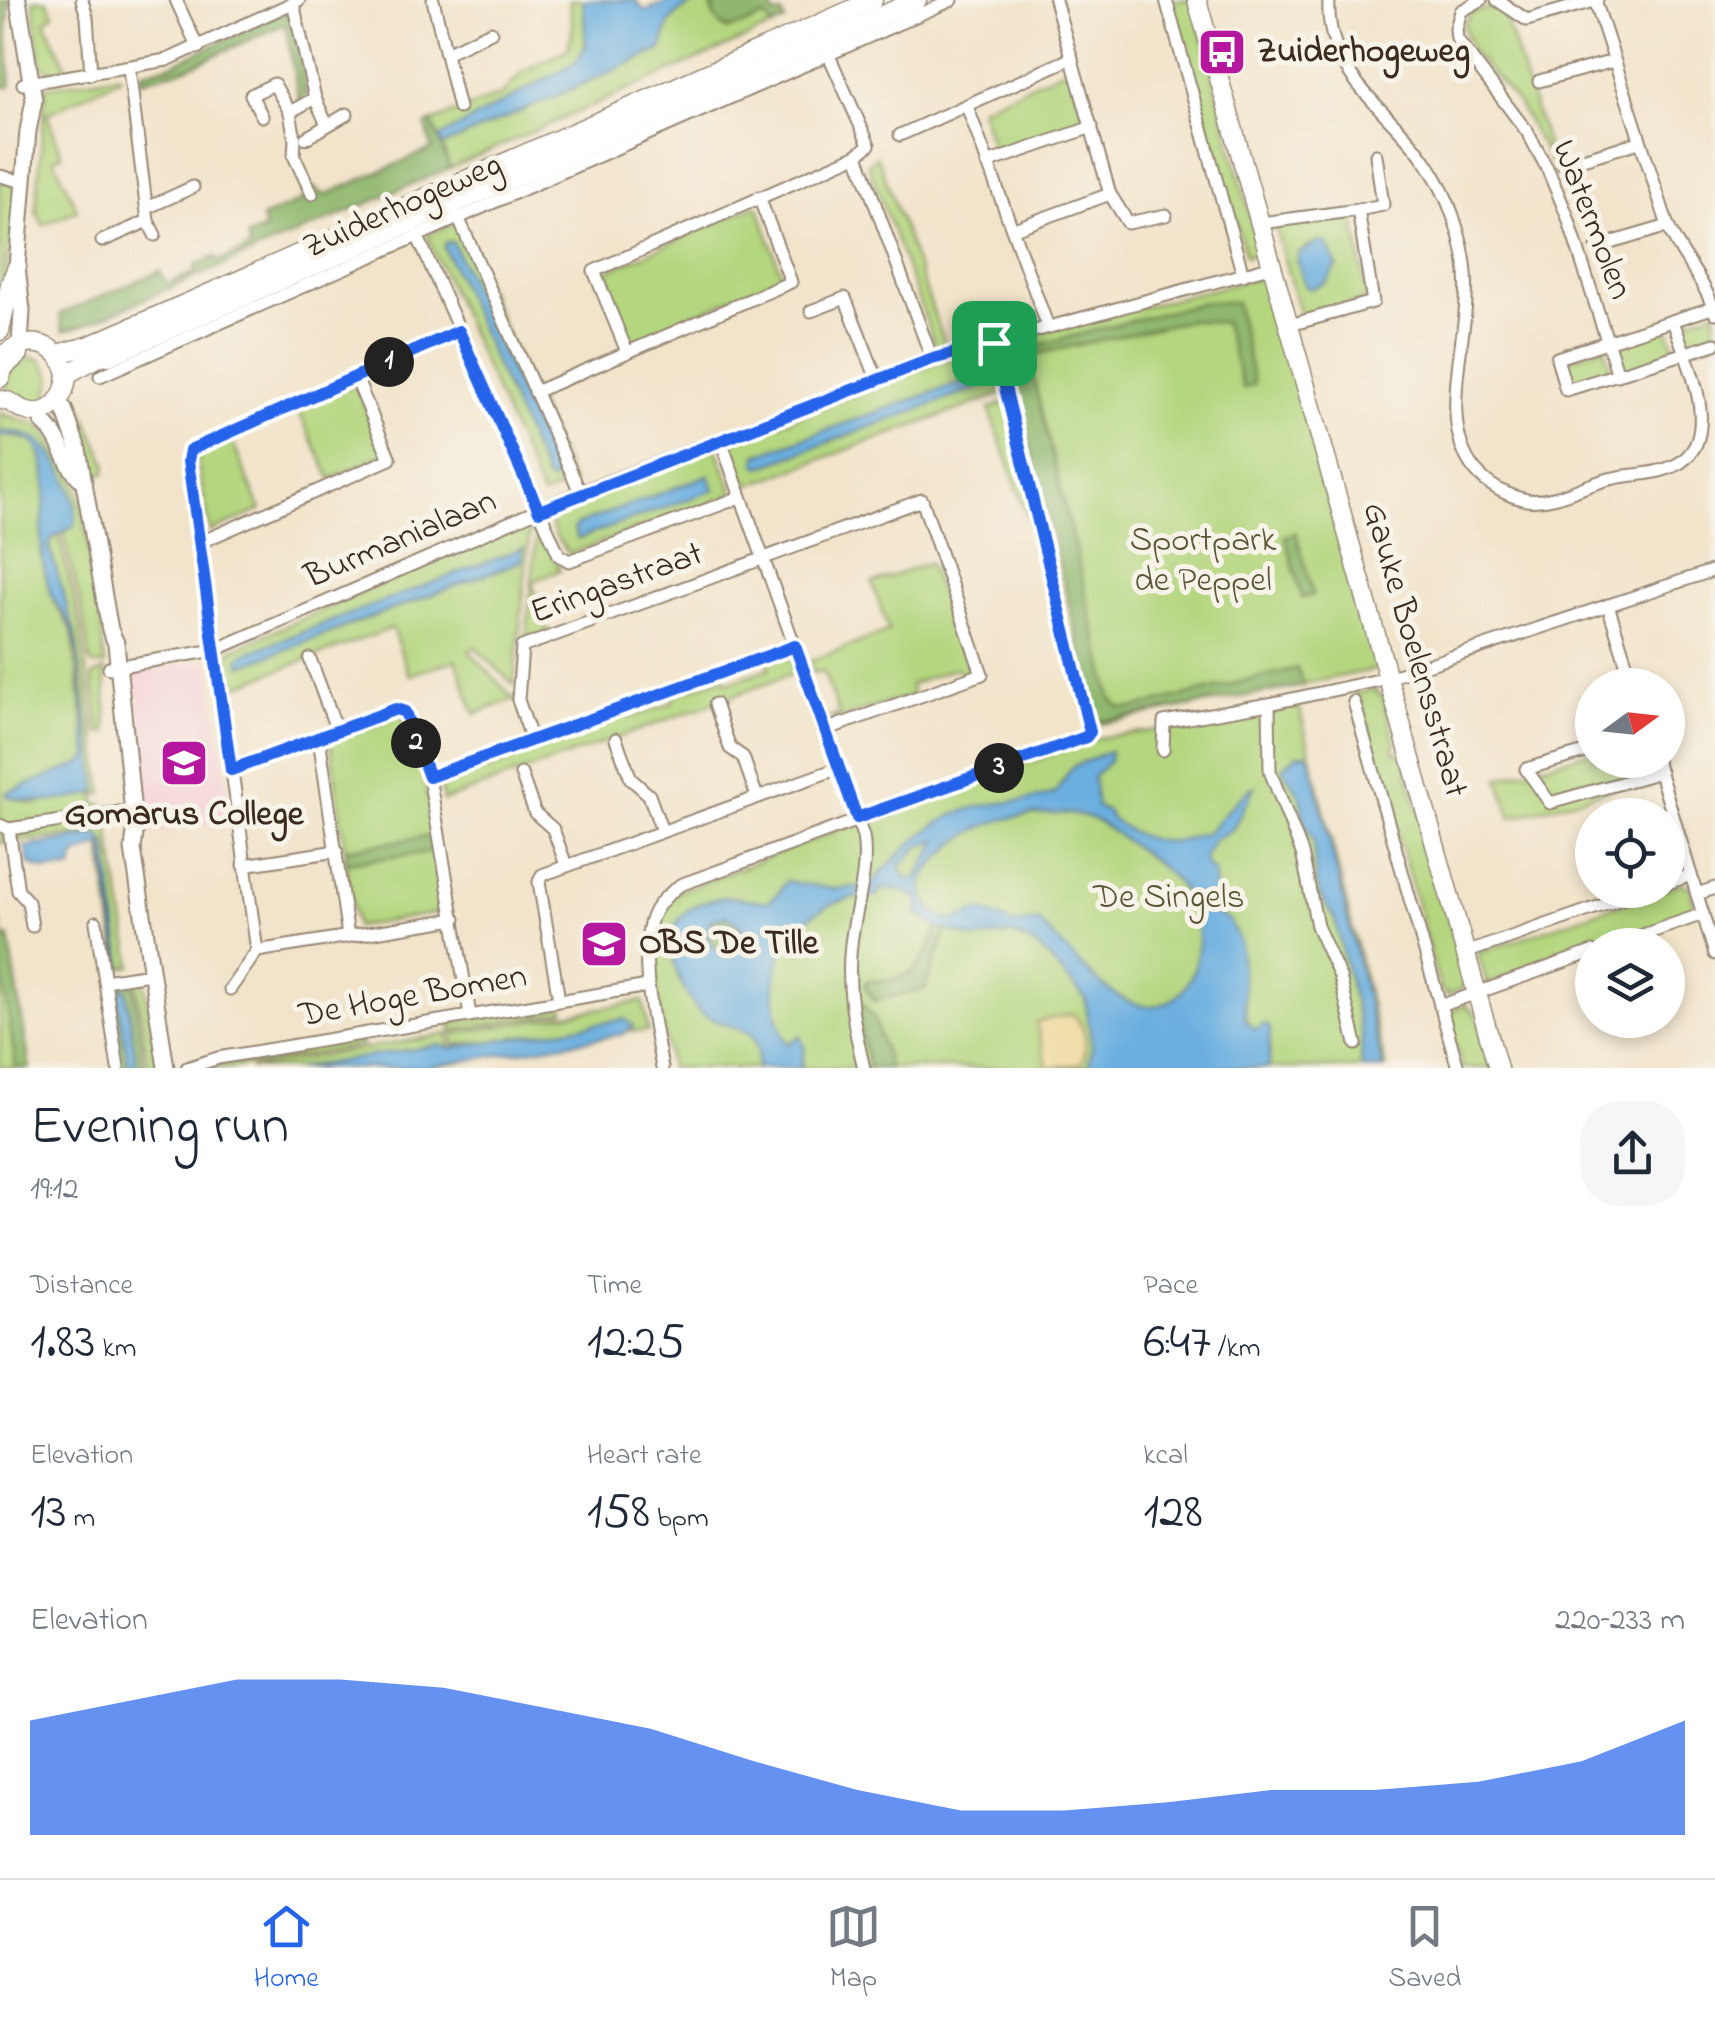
<!DOCTYPE html>
<html lang="en">
<head>
<meta charset="utf-8">
<style>
  :root { --surface:#fff; --page:#f6f6f7; --text:#1f2937; --muted:#747a83; --line:#e0e1e3; --accent:#2563eb }
  body { margin:0; font-family:"Indie Flower",sans-serif; background:var(--page); color:var(--text); height:100vh; display:flex; flex-direction:column; font-size:38px; white-space:nowrap }
  * { box-sizing:border-box; margin:0 }
  p { font-size:32px; color:var(--muted) }
  .icon { flex:none; width:55px; height:55px; fill:none; stroke:currentColor; stroke-width:2; stroke-linecap:round; stroke-linejoin:round }
  .map { position:relative; height:1068px; overflow:hidden }
  .sheet { display:flex; flex-direction:column; background:var(--surface); flex:1 }
  .sheet>* { flex:none }
  .needle { width:65px; rotate:75deg }
  .buttons { position:absolute; left:1575px; top:668px; display:grid; gap:20px }
  .buttons a { display:grid; place-items:center; width:110px; height:110px; border-radius:50%; background:var(--surface); box-shadow:0 5px 15px #0003; font-size:50px }
  .pin { position:absolute; display:grid; place-items:center; width:85px; height:85px; color:#fff; margin:-42px; border-radius:20px; box-shadow:0 5px 15px #0006 }
  .km { position:absolute; width:50px; height:50px; margin:-25px; border-radius:50%; background:#222; color:#fff; font-size:28px; line-height:50px; text-align:center }
  .round { display:grid; place-items:center; flex:none; width:105px; height:105px; border-radius:40px; background:var(--page) }
  .overview { display:flex; align-items:center; justify-content:space-between; height:170px; padding:0 30px }
  h1 { font-size:55px; font-weight:600; line-height:75px }
  .metrics { display:grid; grid-template-columns:repeat(3,1fr); gap:15px; height:170px; padding:10px 30px }
  .metrics div { display:grid; align-content:center }
  .metrics b { font-size:50px; font-weight:600 }
  .metrics small { font-size:28px; font-weight:400 }
  .metrics p { font-size:28px }
  .chart { height:280px; padding:20px 30px }
  .chart p { display:flex; justify-content:space-between }
  .chart svg { width:100%; height:180px; margin-top:10px; fill:var(--accent); opacity:.7 }
  .menu { display:flex; justify-content:space-around; align-items:center; height:140px; border-top:2px solid var(--line); background:var(--surface); font-size:28px; color:var(--muted) }
  .menu a { display:grid; justify-items:center; gap:5px }
  .menu .active { color:var(--accent) }
  .map>svg:first-child { display:block }
</style>
</head>
<body>
<div class="map">
<svg width="1715" height="1068" viewBox="0 0 1715 1068">
  <rect width="100%" height="100%" fill="#f7f3e8"/>
  <filter id="ink" filterUnits="userSpaceOnUse"><feTurbulence type="fractalNoise" baseFrequency=".01" numOctaves="2"/><feDisplacementMap in="SourceGraphic" scale="20" xChannelSelector="R" yChannelSelector="G"/><feConvolveMatrix kernelMatrix="1 2 1 2 8 2 1 2 1" color-interpolation-filters="sRGB"/></filter>
  <filter id="wash" filterUnits="userSpaceOnUse"><feTurbulence type="fractalNoise" baseFrequency=".0048" numOctaves="4" result="noise"/><feDisplacementMap in="SourceGraphic" scale="40" xChannelSelector="R" yChannelSelector="G"/><feGaussianBlur stdDeviation="2.25" result="paint"/><feColorMatrix in="noise" values="0 0 0 0 0 0 0 0 0 0 0 0 0 0 0 0 0 1.4 0 .05"/><feComposite in="paint" operator="in"/></filter>
  <g filter="url(#wash)">
    <rect width="100%" height="100%" fill="#f2e4ca"/>
    <polygon fill="#f6cfd6" points="209,660 232,822 147,834 148,796 133,672"/>
    <g fill="#b4d67e" stroke="#78804e" stroke-width="2.5" fill-rule="evenodd">
      <polygon points="33,0 47,0 54,14 45,21 68,70 51,71 41,65"/>
      <path d="M569 0H583C585 22 591 45 576 62L439 138 432 122 503 94 522 72 568 49 573 27Z"/>
      <path d="M700 0H715L711 8 723 28 729 30 766 16 772 27 450 168 442 146 660 50C666 41 664 36 668 26 672 14 689 6 700 0Z"/>
      <polygon points="1172,0 1193,0 1259,251 1246,257"/>
      <polygon points="1494,7 1502,9 1556,173 1518,103 1471,50 1463,25 1471,13"/>
      <polygon points="1069,67 1086,124 994,153 980,108"/>
      <polygon points="120,75 120,78 47,114 62,155 54,158 77,210 43,225 36,211 46,87"/>
      <polygon points="876,156 880,163 946,347 937,347 934,342 868,165"/>
      <path d="M0 180 16 186C16 215 11 231 8 259 5 281 5 302 0 324Z"/>
      <polygon points="754,206 759,208 782,276 635,341 630,338 605,272"/>
      <path d="M1348 217 1355 220 1367 299 1301 319 1275 227ZM1310 245H1328L1337 267 1306 286 1297 262 1299 253Z"/>
      <path d="M458 222 573 484 542 496 428 238V234ZM450 241 556 474 551 481 546 478 444 247Z"/>
      <polygon points="1266,276 1378,669 1101,724 1004,341"/>
      <polygon points="1715,311 1715,341 1688,349 1679,322"/>
      <polygon points="1667,326 1677,353 1623,370 1614,343"/>
      <polygon points="1604,346 1612,372 1569,383 1562,362"/>
      <path d="M990 349 1002 394 747 486 732 445 734 441 934 364ZM978 376 981 387 760 466 757 464V455Z"/>
      <polygon points="27,357 42,360 52,377 47,401 31,406 7,394 7,374"/>
      <polygon points="352,385 356,386 384,454 331,479 298,410"/>
      <polygon points="77,396 107,465 105,473 94,475 88,470 71,408"/>
      <polygon points="1006,402 1040,541 1037,543 989,409"/>
      <path d="M0 413 41 426 75 480 80 496 98 598 105 665H93L90 662 83 615 63 533 73 526C75 482 51 430 0 432Z"/>
      <polygon points="8,435 32,441 39,448 42,458 46,485 41,535 42,559 54,602 72,631 88,756 83,763 7,793 7,796 33,804 97,791 77,644 49,546 50,540 59,535 80,623 103,793 96,795 95,803 103,805 103,809 96,811 97,823 108,823 132,966 118,968 99,833 0,843 0,436"/>
      <polygon points="230,437 261,510 210,532 197,460 201,450"/>
      <path d="M716 447 733 490 727 497 572 553 567 552 555 535 547 512ZM708 475 714 490 577 537 576 525Z"/>
      <path d="M531 518 514 685 475 647 469 651 514 699 475 714 456 660 409 675 392 628 231 688 227 660 231 650ZM523 549 521 561 242 666 239 660 242 655Z"/>
      <polygon points="538,520 560,570 532,582 548,632 526,640"/>
      <polygon points="929,563 960,647 964,650 969,672 962,677 957,667 910,685 913,695 835,720 830,718 839,714 823,671 814,673 810,661 889,631 872,583"/>
      <polygon points="787,654 790,654 796,673 443,801 439,778 480,765 483,771 514,760 513,753 532,746 534,751 581,734 580,729 627,712 630,718 674,702 672,695 723,677 727,683 770,668 767,661"/>
      <polygon points="105,670 107,733 100,734 92,676"/>
      <polygon points="1376,689 1378,695 1382,695 1396,745 1393,747 1395,753 1402,752 1467,982 1462,989 1447,995 1440,988 1361,701 1357,700 1355,694"/>
      <path d="M1299 706 1386 1068H670C664 1015 634 935 675 893L852 825 1097 738 1257 717Z"/>
      <polygon points="399,715 402,716 423,774 435,835 345,849 330,740"/>
      <polygon points="1592,751 1592,760 1653,760 1658,776 1511,818 1499,778"/>
      <polygon points="438,851 448,911 356,927 346,863"/>
      <polygon points="1681,883 1689,887 1695,907 1689,914 1487,984 1478,953"/>
      <polygon points="0,919 28,1068 0,1068"/>
      <polygon points="144,980 158,1068 148,1068 136,981"/>
      <polygon points="643,1001 648,1031 630,1031 633,1026 454,1045 453,1034"/>
      <polygon points="564,1003 565,1011 452,1031 451,1023"/>
      <polygon points="1465,1004 1476,1015 1491,1068 1462,1068 1448,1018 1454,1009"/>
      <polygon points="449,1034 450,1048 439,1045 298,1068 249,1068"/>
      <polygon points="360,1038 362,1045 230,1068 196,1068"/>
    </g>
    <g fill="#8fb76d" stroke="#657046" stroke-width="2.5">
      <polygon points="0,0 10,0 7,29 11,87 2,87"/>
      <path d="M715 0H768L774 15 782 14 785 21 772 27 765 16C745 24 726 39 713 15Z"/>
      <polygon points="290,9 307,95 299,101 285,24 184,69 141,81 141,73 173,64"/>
      <polygon points="432,122 450,168 82,326 63,331 60,314 160,271 167,284 196,272 195,265 215,257 219,261 250,248 248,236 265,229 262,218 303,200 303,191 313,187 325,195 432,149 426,126"/>
      <path d="M1204 302H1236L1254 384 1243 388 1224 323 1191 320 1028 356 1111 697C1117 709 1123 709 1135 708L1297 668 1304 686 1097 722 1008 353Z"/>
      <polygon points="1296,533 1313,595 1302,598 1285,536"/>
      <polygon points="435,835 438,851 346,863 345,849"/>
      <path d="M726 915 734 918 745 938 730 957C706 948 697 922 726 915Z"/>
      <path d="M937 927 947 930 925 989 874 1001 865 986 867 980C907 985 927 966 937 927Z"/>
      <polygon points="9,937 30,1068 16,1068 0,961 0,938"/>
      <polygon points="133,981 144,1068 137,1068 126,990 129,1068 121,1068 110,988"/>
      <polygon points="856,996 874,1018 889,1068 869,1068 858,1020"/>
    </g>
    <path fill="#eeda9e" stroke="#94825e" stroke-width="2.5" d="M1072 1014C1087 1026 1088 1046 1082 1064L1048 1068 1036 1022Z"/>
    <g fill="#6aafe0" stroke="#526c7f" stroke-width="2.5" fill-rule="evenodd">
      <path d="M583 0H635L645 11 671 0H700C689 6 672 14 668 26 664 36 666 41 660 50L442 146 439 138 576 62 586 46Z"/>
      <polygon points="1320,241 1328,245 1337,267 1326,282 1311,289 1306,287 1297,261 1299,253"/>
      <polygon points="446,242 453,243 556,474 556,478 551,481 546,479 444,247"/>
      <polygon points="978,376 984,377 986,382 981,387 760,467 756,464 757,455"/>
      <path d="M0 432C13 431 28 433 39 441 59 457 82 500 74 526L53 538 49 546 75 633 97 786V792C67 802 37 805 7 796L6 793 83 763 88 756C83 715 83 671 72 632 69 620 63 614 57 605 49 594 45 574 43 560 36 525 55 485 40 452 34 437 15 434 0 436Z"/>
      <polygon points="709,475 714,490 578,539 574,530 576,525"/>
      <polygon points="523,548 522,561 241,666 239,659 242,655"/>
      <path d="M1110 751 1109 762 1093 777 1097 807 1108 812 1110 818C1130 833 1155 846 1182 840 1193 838 1195 833 1206 834 1216 824 1244 789 1255 786L1232 830 1214 839 1204 858 1206 865 1214 873 1216 914 1229 920 1240 942 1246 1022 1255 1030 1264 1024 1270 1028 1269 1068H1088L1092 1046 1085 998 1037 946 1012 934 976 939 937 927 916 913 920 908 916 897C903 890 893 887 879 890L878 896C823 895 773 932 775 991 775 1009 778 1029 788 1044L800 1036 805 1047 801 1068H757L758 1050 752 1035C734 1023 713 1025 697 1009 689 1001 686 992 681 983 664 944 666 911 714 899 734 894 747 900 767 902L777 895 786 881 836 889 868 886C899 855 931 817 977 807 1003 801 1029 803 1055 793L1072 767ZM1035 814C1049 814 1067 812 1081 815 1097 818 1114 832 1127 842 1154 861 1177 874 1191 906 1210 949 1190 1024 1130 1002 1100 991 1062 944 1038 921L1013 924 981 910 952 921C932 914 916 898 925 875 958 835 983 820 1035 814ZM938 841 916 879H906L900 866 920 846ZM726 915 741 926 745 939 730 957 720 953 706 937 711 921Z"/>
      <polygon points="1307,753 1310,757 1383,1068 1363,1068 1361,1064 1362,1035 1334,917 1321,898 1316,884 1313,839 1304,823 1300,796 1282,768 1297,755"/>
      <polygon points="99,834 107,845 122,966 119,966 103,844 75,856 72,869 45,870 29,864 25,847"/>
      <polygon points="124,988 126,990 137,1068 128,1065 116,990"/>
      <polygon points="625,1019 633,1026 623,1034 422,1068 298,1068 439,1045 450,1048"/>
    </g>
  </g>
  <g filter="url(#ink)">
    <g fill="none" stroke-linecap="round" stroke-linejoin="round">
      <g stroke="#968774" stroke-width="15">
        <g id="minor">
          <polyline points="82,0 87,17 91,74"/>
          <polyline points="176,0 198,48"/>
          <polyline points="433,0 459,108"/>
          <polyline points="1055,0 1110,194 1128,223 1166,215"/>
          <polyline points="1166,0 1243,275"/>
          <path d="M1329 0C1325 70 1379 102 1418 151 1435 173 1448 199 1456 225 1464 249 1468 275 1466 300 1464 349 1439 427 1475 470 1487 485 1507 496 1527 500 1556 504 1586 483 1614 478 1633 474 1655 475 1674 466 1683 462 1690 455 1695 446 1712 410 1685 356 1673 321"/>
          <polyline points="1481,0 1461,11 1456,29 1457,39 1528,133 1548,170 1567,215 1618,375"/>
          <polyline points="1497,0 1527,20 1597,0"/>
          <path d="M1595 0 1668 226C1681 257 1705 280 1715 313"/>
          <polyline points="293,3 315,98 290,112 295,140 294,156 312,194"/>
          <polyline points="446,53 491,32"/>
          <polyline points="831,60 869,145 857,155 932,359"/>
          <polyline points="129,69 148,221 155,235"/>
          <polyline points="1539,81 1614,61"/>
          <polyline points="23,84 167,60 299,0"/>
          <polyline points="315,98 327,125"/>
          <polyline points="967,106 1048,327"/>
          <polyline points="262,116 251,95 274,84 290,112"/>
          <polyline points="900,135 1072,58"/>
          <polyline points="306,138 347,114"/>
          <polyline points="987,163 1092,127"/>
          <polyline points="1563,165 1639,142"/>
          <polyline points="0,176 24,182"/>
          <polyline points="149,207 193,187"/>
          <polyline points="1358,210 1383,205 1376,155"/>
          <polyline points="458,217 580,492"/>
          <polyline points="1261,223 1358,210 1373,302 1290,325"/>
          <polyline points="1014,229 1110,194"/>
          <polyline points="417,235 559,555 569,561 741,497"/>
          <polyline points="102,241 148,221"/>
          <polyline points="1597,247 1668,226"/>
          <polyline points="1715,307 1557,358 1566,390 1715,344"/>
          <polyline points="811,311 845,298 877,379"/>
          <polyline points="627,352 594,271 857,155"/>
          <polyline points="100,376 952,0"/>
          <polyline points="535,392 791,282 759,197"/>
          <path d="M721 441 863 836C869 871 855 909 851 944 846 986 854 1028 864 1068"/>
          <polyline points="201,542 390,459 356,378"/>
          <polyline points="1608,605 1633,685"/>
          <polyline points="310,659 337,731"/>
          <polyline points="109,668 215,650 580,492 932,359 1273,266"/>
          <polyline points="1354,702 1458,1068"/>
          <polyline points="715,704 730,748 743,757 757,797"/>
          <polyline points="1269,704 1270,771 1302,853 1317,926 1340,977 1356,1044"/>
          <polyline points="319,738 348,936"/>
          <polyline points="616,739 631,779 649,795 662,831"/>
          <polyline points="532,740 518,700 522,647 922,500 982,674 825,730"/>
          <polyline points="1163,750 1164,722 1269,704 1388,678 1715,570"/>
          <polyline points="1592,750 1526,769 1550,803 1660,772"/>
          <polyline points="1656,760 1715,954"/>
          <polyline points="231,769 396,709 405,712 429,777 470,1015"/>
          <polyline points="521,774 535,813 553,829 566,865"/>
          <polyline points="429,777 795,646"/>
          <polyline points="0,825 9,829 133,810"/>
          <polyline points="9,829 18,891 28,902 32,926"/>
          <polyline points="244,865 337,851"/>
          <polyline points="1668,883 1691,875"/>
          <polyline points="1697,894 1715,888"/>
          <polyline points="96,922 118,1068"/>
          <polyline points="1614,945 1703,914"/>
          <polyline points="257,951 455,919"/>
          <polyline points="1465,953 1647,890"/>
          <polyline points="105,981 150,974"/>
          <polyline points="230,989 257,951 189,461 191,450 459,331"/>
          <polyline points="559,1000 539,882 542,875 839,768"/>
          <polyline points="1440,1006 1592,952"/>
          <polyline points="187,1068 218,1058 648,986"/>
          <path d="M662 1068C655 1028 636 950 654 913 660 901 670 893 680 885L1085 737 1090 732 994 343"/>
        </g>
      </g>
      <g stroke="#968774" stroke-width="19">
        <g id="tertiary">
          <polyline points="18,0 34,100 28,131 17,267 22,311 20,344"/>
          <polyline points="64,409 78,449 110,630 116,643 135,833 133,849 166,1068"/>
          <path d="M42 421C62 437 63 464 82 480"/>
        </g>
      </g>
      <g stroke="#968774" stroke-width="21">
        <polyline id="secondary" points="1197,0 1498,1068"/>
      </g>
      <g stroke="#968774" stroke-width="21">
        <g id="primary">
          <polyline points="0,331 10,284 17,267"/>
          <polyline points="58,354 88,346 210,293 873,0"/>
          <path d="M0 358C24 335 58 339 67 374 66 397 50 420 24 410 14 406 13 401 2 400"/>
          <polyline points="67,374 103,355 109,356 917,0"/>
          <polyline points="0,378 4,367 19,354"/>
        </g>
      </g>
      <use href="#minor" stroke="#fff" stroke-width="11"/>
      <use href="#tertiary" stroke="#fff" stroke-width="15"/>
      <use href="#secondary" stroke="#fff" stroke-width="18"/>
      <use href="#primary" stroke="#fff" stroke-width="18"/>
    </g>
  </g>
  <g fill="none" stroke-linecap="round" stroke-linejoin="round" filter="url(#ink)">
    <g stroke="#fff" stroke-width="20">
      <polygon id="route" points="459,331 539,511 932,359 994,343 1090,732 1086,737 857,818 795,646 429,777 405,712 396,709 231,770 188,461 190,450"/>
    </g>
    <use href="#route" stroke="#2563eb" stroke-width="12"/>
  </g>
  <defs>
    <g id="bus-square" transform="scale(2.5)"><rect x="-9" y="-9" width="18" height="18" rx="4" fill="#b5179e" stroke="#f7f3e8"/><path d="M-5-6H5V4H4V6H2V4H-2V6H-4V4H-5ZM-3.5-4V0h7V-4ZM-3.5 1.2v1.5H-2V1.2ZM2 1.2v1.5H3.5V1.2Z" fill="#fff"/></g>
    <g id="school-square" transform="scale(2.5)"><rect x="-9" y="-9" width="18" height="18" rx="4" fill="#b5179e" stroke="#f7f3e8"/><path d="M0-5L7-2L0 1L-7-2ZM-4 1L0 2.5L4 1V4Q0 6-4 4Z" fill="#fff"/></g>
  </defs>
  <g fill-rule="evenodd">
    <use href="#bus-square" x="1222" y="52"/>
    <use href="#school-square" x="184" y="763"/>
    <use href="#school-square" x="604" y="944"/>
  </g>
  <g text-anchor="middle" dominant-baseline="central" stroke-width="10" stroke-linejoin="round" paint-order="stroke">
    <g font-size="35" font-weight="bold" fill="#3b2a1e" stroke="#f7f3e8" text-anchor="start">
      <text x="1257" y="52">Zuiderhogeweg</text>
      <text x="184" y="815" text-anchor="middle">Gomarus College</text>
      <text x="639" y="944">OBS De Tille</text>
    </g>
    <g font-size="35" fill="#3b2a1e" stroke="#f7f3e8">
      <text transform="translate(403 207) rotate(-24)">Zuiderhogeweg</text>
      <text transform="translate(1591 220) rotate(69)">Watermolen</text>
      <text transform="translate(401 540) rotate(-23)">Burmanialaan</text>
      <text transform="translate(617 584) rotate(-20)">Eringastraat</text>
      <text transform="translate(1414 650) rotate(74)">Gauke Boelensstraat</text>
      <text transform="translate(413 997) rotate(-10)">De Hoge Bomen</text>
    </g>
    <g font-size="35" fill="#595536" stroke="#f7f3e8">
      <text x="1203" y="541">Sportpark<tspan x="1203" dy="40">de Peppel</tspan></text>
      <text x="1169" y="898">De Singels</text>
    </g>
  </g>
</svg>
<div class="buttons">
<a><svg class="needle" viewBox="-14 -14 28 28"><path d="M0-13l5 13h-10z" fill="#e53935"/><path d="M0 13l5-13h-10z" fill="#747a83"/></svg></a>
<a><svg class="icon" aria-label="locate" viewBox="0 0 24 24"><circle cx="12" cy="12" r="6"/><path d="M12 2v4M12 18v4M2 12h4M18 12h4"/></svg></a>
<a><svg class="icon" aria-label="layers" viewBox="0 0 24 24"><path d="M12 4l9 5-9 5-9-5zM3 14l9 5 9-5"/></svg></a>
</div>
<div class="pin" style="left:994px;top:343px;background:#1e9e55"><svg class="icon" aria-label="arrive" viewBox="0 0 24 24"><path d="M6 21V4h12l-3 4 3 4H6"/></svg></div>
<b class="km" style="left:389px;top:362px">1</b>
<b class="km" style="left:416px;top:743px">2</b>
<b class="km" style="left:999px;top:768px">3</b>
</div>
<section class="sheet">
<div class="overview"><div><h1>Evening run</h1><p>19:12</p></div><a class="round"><svg class="icon" aria-label="share" viewBox="0 0 24 24"><path d="M12 15V3M7 8l5-5 5 5M5 13v7h14v-7"/></svg></a></div>
<div class="metrics">
<div><p>Distance</p><b>1.83<small> km</small></b></div>
<div><p>Time</p><b>12:25</b></div>
<div><p>Pace</p><b>6:47<small> /km</small></b></div>
</div>
<div class="metrics">
<div><p>Elevation</p><b>13<small> m</small></b></div>
<div><p>Heart rate</p><b>158<small> bpm</small></b></div>
<div><p>kcal</p><b>128</b></div>
</div>
<div class="chart"><p><span>Elevation</span>220–233 m</p>
<svg viewBox="0 0 160 44" preserveAspectRatio="none"><path d="M0 44V16L10 11L20 6L30 6L40 8L50 13L60 18L70 26L80 33L90 38L100 38L110 36L120 33L130 33L140 31L150 26L160 16V44z"/></svg>
</div>
</section>
<nav class="menu">
<a class="active"><svg class="icon" aria-label="home" viewBox="0 0 24 24"><path d="M3 11l9-7 9 7M6 9v11h12V9"/></svg>Home</a>
<a><svg class="icon" aria-label="map" viewBox="0 0 24 24"><path d="M3 6l6-2 6 2 6-2v14l-6 2-6-2-6 2zM9 4v14M15 6v14"/></svg>Map</a>
<a><svg class="icon" aria-label="saved" viewBox="0 0 24 24"><path d="M7 4h10v16l-5-4-5 4z"/></svg>Saved</a>
</nav>
</body>
</html>
